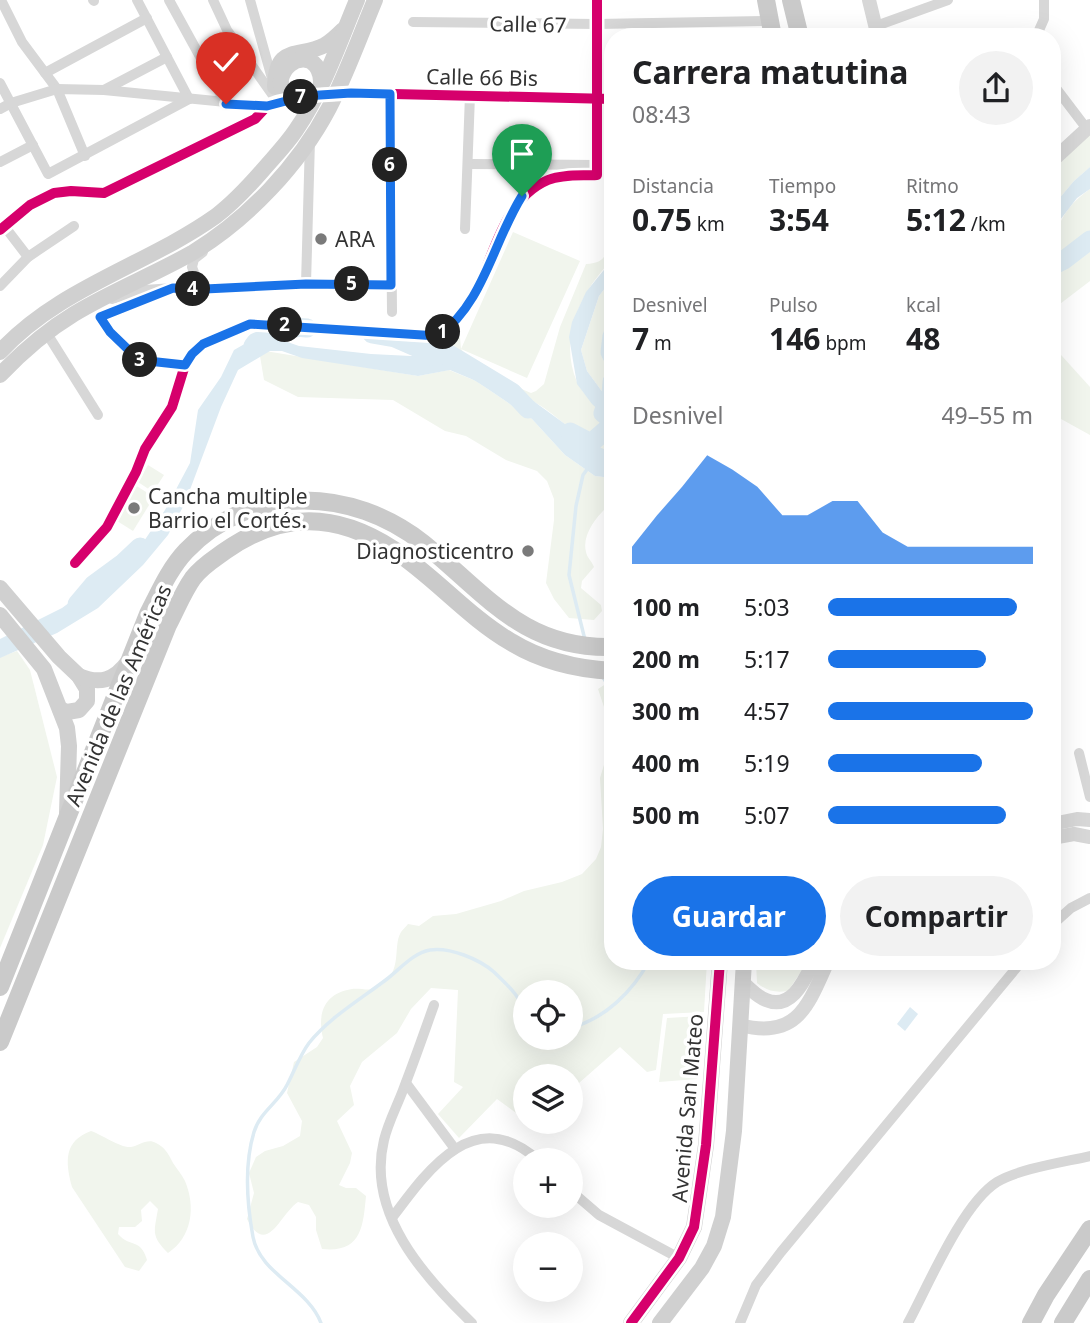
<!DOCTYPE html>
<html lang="es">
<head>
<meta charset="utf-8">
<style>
  :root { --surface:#fff; --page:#f2f2f2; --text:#202124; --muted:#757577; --accent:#1a73e8 }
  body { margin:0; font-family:"Noto Sans",sans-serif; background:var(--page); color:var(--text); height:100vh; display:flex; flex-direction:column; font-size:26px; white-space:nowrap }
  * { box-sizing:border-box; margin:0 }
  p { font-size:23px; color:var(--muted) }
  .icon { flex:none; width:38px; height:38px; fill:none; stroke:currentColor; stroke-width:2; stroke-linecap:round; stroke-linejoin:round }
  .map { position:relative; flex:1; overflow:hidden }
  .details { position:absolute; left:604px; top:28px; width:457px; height:942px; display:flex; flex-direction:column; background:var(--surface); border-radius:28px; box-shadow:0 7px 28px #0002 }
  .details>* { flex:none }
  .buttons { position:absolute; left:513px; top:980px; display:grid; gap:14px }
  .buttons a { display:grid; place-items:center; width:70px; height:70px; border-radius:50%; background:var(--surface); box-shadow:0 7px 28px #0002; font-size:35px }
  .pin { position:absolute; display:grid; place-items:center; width:60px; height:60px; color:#fff; margin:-72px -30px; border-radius:50% 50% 50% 0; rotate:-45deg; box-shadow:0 0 7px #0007 }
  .pin .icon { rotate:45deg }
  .km { position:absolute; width:35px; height:35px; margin:-18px; border-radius:50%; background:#222; color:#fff; font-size:19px; line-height:35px; text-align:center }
  .round { display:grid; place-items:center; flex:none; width:74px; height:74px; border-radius:37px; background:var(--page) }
  .head { display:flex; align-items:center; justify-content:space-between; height:119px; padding:0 28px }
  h1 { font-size:32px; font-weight:700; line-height:52px }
  .stats { display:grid; grid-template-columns:repeat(3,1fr); gap:10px; height:119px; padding:7px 28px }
  .stats div { display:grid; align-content:center }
  .stats b { font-size:30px; font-weight:700 }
  .stats small { font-size:19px; font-weight:400 }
  .stats p { font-size:19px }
  .chart { height:196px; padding:14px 28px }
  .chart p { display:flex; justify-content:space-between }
  .chart svg { width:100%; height:126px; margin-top:7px; fill:var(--accent); opacity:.7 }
  .button { display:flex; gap:14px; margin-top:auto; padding:14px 28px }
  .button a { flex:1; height:80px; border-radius:42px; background:var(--accent); color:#fff; font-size:28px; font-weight:700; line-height:80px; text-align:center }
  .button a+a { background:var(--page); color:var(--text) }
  ul { padding:0 28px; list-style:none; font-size:23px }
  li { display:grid; grid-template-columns:112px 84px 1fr; align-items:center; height:52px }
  li i { height:18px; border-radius:9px; background:var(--accent) }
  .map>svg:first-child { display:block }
</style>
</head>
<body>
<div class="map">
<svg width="1090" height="1323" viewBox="0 0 1090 1323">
  <rect width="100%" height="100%" fill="#fff"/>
  <g fill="#f1f5ed" fill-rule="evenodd">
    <polygon points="1090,126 1090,167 1074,181 1052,207 1052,161"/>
    <path d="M1090 189V281L1052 310C1052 261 1044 221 1090 189Z"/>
    <path d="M513 232 580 261 527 378 461 349 471 361 505 381 524 390 531 393 536 391 544 384 560 327 586 264C604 263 608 256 606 239L612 236V260C581 291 558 338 577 382 583 396 602 410 612 422V454C586 443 566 424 544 408 533 400 521 397 510 390 485 376 457 351 426 356L424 351 426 346 438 345 454 333 460 337 461 349Z"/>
    <path d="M612 279C612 298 604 314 605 334 606 342 609 347 612 355 616 368 612 390 612 405L587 371 581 350 599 296Z"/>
    <polygon points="1052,345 1090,387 1090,435 1052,414"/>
    <path d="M259 350 418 376 449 370 476 381 532 419 565 455 595 476 612 478V502C600 513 581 533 586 552 587 558 592 561 594 567L582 581 581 588 601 605 602 611 594 620 569 618 554 599 546 583 554 520V499L547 481 537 471 506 460 466 436 445 431 393 400 298 397 264 380Z"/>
    <polygon points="148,465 164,475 153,492 138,482"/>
    <polygon points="135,485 154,497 133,531 114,519"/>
    <polygon points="17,651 30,670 57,777 43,845 0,948 0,657"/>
    <path d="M612 680V961H707L704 1012 663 1014 656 1070 647 1072 620 1047 571 1090 570 1076H525V1102L516 1113 497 1099 459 1138 438 1114 463 1087 454 1082 458 990 431 988 411 1009 397 1033 362 1062 350 1086 354 1105 337 1121 352 1153 350 1163 339 1185 346 1188H356L366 1196C363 1228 361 1253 322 1249L316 1230V1217L309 1205 298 1202C280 1214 267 1258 247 1219L254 1193 249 1173 256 1157 265 1151 283 1146 300 1136 302 1121 287 1093 294 1062 317 1047 323 1038C317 1014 324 993 352 989 361 988 371 992 379 987 404 971 392 947 401 932 403 929 406 927 408 924L419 926 433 916 456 914 501 901 524 891 562 882 582 874 596 859 601 847 603 829 600 778 606 758 605 741 609 722 598 689ZM525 992H570V1038H525Z"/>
    <path d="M756 961H808L788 991C775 993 767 991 757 983Z"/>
    <polygon points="701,1016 697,1079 659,1082 667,1018"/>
    <path d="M91 1131C103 1135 120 1148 131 1147 139 1146 147 1138 156 1143 165 1147 169 1155 173 1163 177 1169 182 1175 185 1181 196 1207 192 1237 168 1253 151 1236 154 1232 158 1209L150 1201 141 1210 142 1221 135 1227H119L118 1234C130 1248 141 1238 147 1260L139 1271 125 1267 72 1187C65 1161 64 1141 91 1131Z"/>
  </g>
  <g fill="#ddebf3">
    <polygon points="1090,167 1090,189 1077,198 1060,220 1052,243 1052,207 1074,181"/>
    <polygon points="612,260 612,279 599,296 581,350 587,371 612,405 612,422 592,404 577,384 569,337 572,322 586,292"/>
    <polygon points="257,337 273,337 299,346 371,354 411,356 440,354 453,357 512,392 532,400 591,443 612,453 612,478 595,476 565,455 532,419 476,381 450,370 418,376 302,358 282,351 270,351 238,370 221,407 185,503 168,535 143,565 98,608 57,633 0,658 0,639 62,608 123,563 140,547 165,510 190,463 198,410 221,377 234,350"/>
    <polygon points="910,1007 918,1014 905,1031 897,1024"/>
  </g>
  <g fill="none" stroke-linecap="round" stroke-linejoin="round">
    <g stroke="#ddebf3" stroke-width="3.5">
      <polyline points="585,640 569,575 576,506 583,475 588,468"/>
      <polyline points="602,676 612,691"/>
      <path d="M570 1028C605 1019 633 991 649 961"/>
      <path d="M321 1323C308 1288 260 1274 253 1237 247 1204 244 1165 254 1132 260 1112 278 1103 287 1085 294 1072 300 1055 309 1043 330 1017 361 999 387 979 400 969 413 953 430 950 450 947 479 959 494 972 507 985 520 995 525 1014"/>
    </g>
    <g stroke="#ddebf3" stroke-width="19">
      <polyline points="1052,266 1064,260 1090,240"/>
      <polyline points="372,334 395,338 427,352 426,356 451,355 512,392 528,409"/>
      <polyline points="612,336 610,352 612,356"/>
      <path d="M253 346 256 342C276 336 287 325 307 328"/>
      <polyline points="570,432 591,443 607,429 611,420 603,413 611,395 612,382"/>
      <polyline points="77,604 93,585 123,563 140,547"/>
    </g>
    <g stroke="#d7d7d7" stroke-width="10">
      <polyline points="1,0 22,42 57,89 85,156"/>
      <polyline points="93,0 94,1"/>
      <polyline points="137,0 189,99"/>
      <polyline points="169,0 226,104"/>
      <polyline points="213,0 227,30 274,97"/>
      <polyline points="250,0 273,82"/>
      <polyline points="413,22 597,24 770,21"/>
      <polyline points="876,26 948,0"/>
      <polyline points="1036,37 1044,19 1044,0"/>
      <polyline points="45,73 147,18"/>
      <polyline points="0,83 48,174 189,99"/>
      <polyline points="1052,83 1087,129"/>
      <polyline points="104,90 167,57"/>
      <polyline points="351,93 612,99"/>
      <polyline points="390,94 392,312"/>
      <polyline points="0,109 11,103 57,89 104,90 267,106"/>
      <polyline points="0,162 33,145"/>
      <polyline points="469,164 597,165"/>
      <polyline points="5,227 28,257"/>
      <polyline points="465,229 470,95"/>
      <polyline points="0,230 30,205 54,193 71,191 104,193 255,119 267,106 305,96"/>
      <polyline points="203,252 194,259 192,267 198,283 206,289"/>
      <polyline points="306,284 310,140"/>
      <polyline points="0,286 28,257 74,226"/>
      <polyline points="166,292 100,317 110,333 139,360 185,365"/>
      <polyline points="112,299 145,290 173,288 206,289 306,284 391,285"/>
      <polyline points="46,332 98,415"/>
      <path d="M75 563 107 527 136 472 145 449 172 407 185 365 193 353 203 344 250 324 438 336C453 326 466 312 474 296 494 257 503 199 548 180 563 174 581 176 597 175V0"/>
      <polyline points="1079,753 1090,797"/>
      <polyline points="1052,925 1071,908 1090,898"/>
      <path d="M434 1005C424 1033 414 1062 403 1090 397 1106 388 1123 384 1140 366 1213 424 1277 472 1323"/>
      <polyline points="406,1083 455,1149"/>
      <polyline points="570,1190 599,1215 679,1258"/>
      <path d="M392 1218C429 1168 475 1104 538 1160"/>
      <polyline points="740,1323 756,1285 781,1252 1022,961"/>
      <path d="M908 1323C928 1286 962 1204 997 1182 1018 1169 1064 1162 1090 1156"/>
    </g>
    <g stroke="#d7d7d7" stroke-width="14">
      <polyline points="869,0 878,37"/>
      <polyline points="1052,161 1090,126"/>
      <polyline points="1052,824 1077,819 1090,820"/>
      <polyline points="1052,838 1074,834 1090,837"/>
      <path d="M743 983C750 988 757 997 766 1000 792 1011 805 979 814 961"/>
      <path d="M740 1025C797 1040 808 1006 828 961"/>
    </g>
    <g stroke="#d0d0d0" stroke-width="16">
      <path d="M275 87C276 43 299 59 325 45 332 41 338 35 343 30"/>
      <path d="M285 100C283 94 280 86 281 79 287 54 322 50 321 85"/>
      <path d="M0 352C58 288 147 265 216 216 233 203 248 187 262 171 273 158 286 145 296 130 323 91 339 43 357 0"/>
      <path d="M0 375C22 352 46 331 74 314 112 291 153 275 192 253 248 219 299 165 329 108 347 73 360 36 375 0"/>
      <polyline points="0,588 59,657 79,676 87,689 87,701 79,710 67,712 60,709"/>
      <polyline points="0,615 44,669 67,728 69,746 67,813"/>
      <path d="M79 676C100 685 115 680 128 662"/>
      <polyline points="631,1323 679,1258 694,1227 706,1145 720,961"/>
      <polyline points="660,1323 702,1268 714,1246 723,1217 734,1131 744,961"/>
    </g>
    <g stroke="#cacaca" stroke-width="18">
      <polyline points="766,0 773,37"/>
      <polyline points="791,0 800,37"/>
      <path d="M0 987 148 614C159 593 169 569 186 551 251 483 352 487 423 543 485 593 523 649 612 647"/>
      <path d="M0 1042 168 625C176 610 183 592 193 578 202 566 214 559 225 551 282 511 336 512 394 550 435 577 468 617 511 642 542 661 577 669 612 671"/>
      <polyline points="1031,1323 1046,1295 1090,1229"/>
      <polyline points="1063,1323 1090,1279"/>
    </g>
    <polyline stroke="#d7d7d7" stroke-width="10" points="305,96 351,93"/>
    <g stroke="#fff" stroke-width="15">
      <g id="cycleway">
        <polyline points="0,230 30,205 54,193 71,191 104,193 255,119 267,106 278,102 305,96 351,93 612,99"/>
        <path d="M75 563 107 527 136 472 145 449 172 407 185 365 193 353 203 344 250 324 438 336C453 326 466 312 474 296 494 257 503 199 548 180 563 174 581 176 597 175V0"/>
        <polyline points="631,1323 679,1258 694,1227 706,1145 720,961"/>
      </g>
    </g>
    <use href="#cycleway" stroke="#d6006c" stroke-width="10"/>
  </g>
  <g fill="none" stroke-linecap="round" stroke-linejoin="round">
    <g stroke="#fff" stroke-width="14">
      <path id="route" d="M226 104 267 106 305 96 351 93 390 94 391 285 306 284 205 289 173 288 100 317 110 332 139 360 185 365 192 354 203 344 250 324 438 336C484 303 493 242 522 196"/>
    </g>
    <use href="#route" stroke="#1a73e8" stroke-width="9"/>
  </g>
  <g fill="#7a7a7a" stroke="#fff" stroke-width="2.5">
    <circle cx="321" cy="239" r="7"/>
    <circle cx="134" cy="508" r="7"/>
    <circle cx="528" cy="551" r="7"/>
  </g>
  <g text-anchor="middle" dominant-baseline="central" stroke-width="7" stroke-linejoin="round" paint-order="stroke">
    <g font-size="21" fill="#333" stroke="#fff">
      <text transform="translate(528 24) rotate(1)">Calle 67</text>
      <text transform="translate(482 77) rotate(1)">Calle 66 Bis</text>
      <text transform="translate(118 695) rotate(-67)">Avenida de las Américas</text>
      <text transform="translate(687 1108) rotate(-85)">Avenida San Mateo</text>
    </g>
    <g font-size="21" fill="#333" stroke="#fff" text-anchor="start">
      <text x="335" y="239">ARA</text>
      <text x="148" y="496">Cancha multiple<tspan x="148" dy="24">Barrio el Cortés.</tspan></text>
      <text x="514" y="551" text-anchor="end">Diagnosticentro</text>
    </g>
  </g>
</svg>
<div class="buttons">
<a><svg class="icon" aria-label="locate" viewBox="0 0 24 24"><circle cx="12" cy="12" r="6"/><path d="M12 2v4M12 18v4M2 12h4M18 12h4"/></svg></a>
<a><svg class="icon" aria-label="layers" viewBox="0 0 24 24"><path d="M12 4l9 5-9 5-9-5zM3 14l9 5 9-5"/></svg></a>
<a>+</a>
<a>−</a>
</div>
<div class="pin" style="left:522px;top:196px;background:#1e9e55"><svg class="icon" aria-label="arrive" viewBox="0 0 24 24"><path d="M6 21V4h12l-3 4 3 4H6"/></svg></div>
<div class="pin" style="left:226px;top:104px;background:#d93025"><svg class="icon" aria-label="check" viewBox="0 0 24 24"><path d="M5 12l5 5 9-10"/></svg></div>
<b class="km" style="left:443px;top:332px">1</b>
<b class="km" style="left:285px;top:325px">2</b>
<b class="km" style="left:140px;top:360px">3</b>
<b class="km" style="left:193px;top:289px">4</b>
<b class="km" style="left:352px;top:284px">5</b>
<b class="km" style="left:390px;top:165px">6</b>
<b class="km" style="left:301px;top:97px">7</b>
<section class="details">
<div class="head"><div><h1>Carrera matutina</h1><p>08:43</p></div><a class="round"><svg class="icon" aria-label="share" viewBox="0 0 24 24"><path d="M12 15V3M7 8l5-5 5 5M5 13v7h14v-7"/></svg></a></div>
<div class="stats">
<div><p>Distancia</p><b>0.75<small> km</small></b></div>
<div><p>Tiempo</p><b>3:54</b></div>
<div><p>Ritmo</p><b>5:12<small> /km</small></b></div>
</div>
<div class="stats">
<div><p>Desnivel</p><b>7<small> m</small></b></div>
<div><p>Pulso</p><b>146<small> bpm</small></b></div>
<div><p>kcal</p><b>48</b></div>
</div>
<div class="chart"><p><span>Desnivel</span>49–55 m</p>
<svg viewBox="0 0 160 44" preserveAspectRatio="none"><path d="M0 44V38L10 27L20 17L30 6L40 11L50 17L60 27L70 27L80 22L90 22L100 33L110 38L120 38L130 38L140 38L150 38L160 38V44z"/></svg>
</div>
<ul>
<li><b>100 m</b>5:03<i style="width:92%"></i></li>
<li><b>200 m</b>5:17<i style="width:77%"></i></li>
<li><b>300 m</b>4:57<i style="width:100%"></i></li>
<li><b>400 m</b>5:19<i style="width:75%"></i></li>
<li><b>500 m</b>5:07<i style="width:87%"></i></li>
</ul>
<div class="button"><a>Guardar</a><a>Compartir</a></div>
</section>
</div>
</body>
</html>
